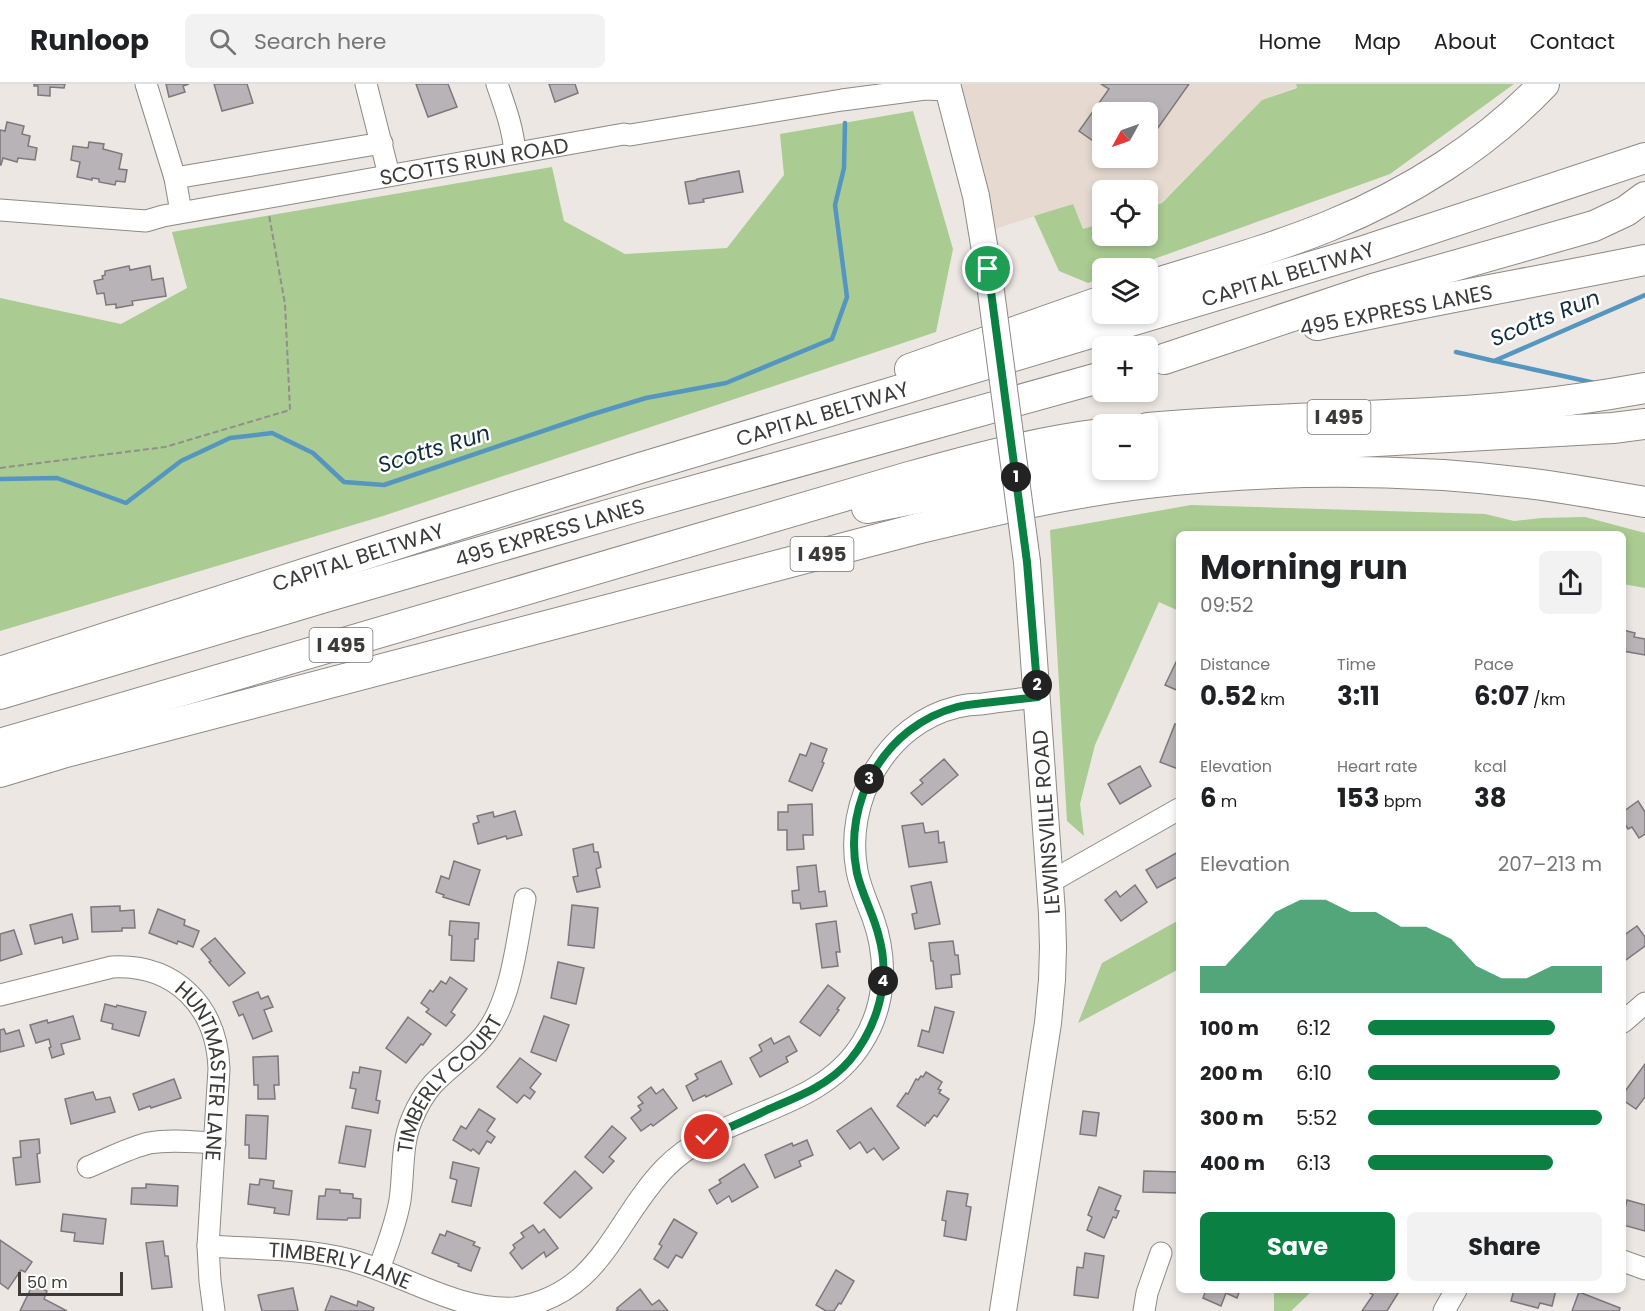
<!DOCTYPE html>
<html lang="en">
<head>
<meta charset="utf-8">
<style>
  :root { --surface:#fff; --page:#f2f2f2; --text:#202124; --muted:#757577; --line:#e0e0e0; --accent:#0b8043 }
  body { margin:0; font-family:Poppins,sans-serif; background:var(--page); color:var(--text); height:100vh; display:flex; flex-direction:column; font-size:22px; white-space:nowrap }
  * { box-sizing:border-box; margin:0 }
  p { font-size:20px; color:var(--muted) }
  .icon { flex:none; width:33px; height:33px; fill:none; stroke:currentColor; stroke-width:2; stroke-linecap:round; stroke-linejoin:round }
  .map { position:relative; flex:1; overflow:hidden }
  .drawer { position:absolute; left:1176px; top:447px; width:450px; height:762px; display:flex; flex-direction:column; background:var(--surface); border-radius:9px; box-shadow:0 3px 9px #0003 }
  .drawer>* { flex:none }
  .needle { width:39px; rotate:230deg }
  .fabs { position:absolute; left:1092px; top:18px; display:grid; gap:12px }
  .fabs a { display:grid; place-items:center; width:66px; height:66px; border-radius:9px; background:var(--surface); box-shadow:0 3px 9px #0003; font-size:30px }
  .scale { position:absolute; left:18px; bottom:15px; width:105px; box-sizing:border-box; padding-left:6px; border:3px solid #3d3b39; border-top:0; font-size:16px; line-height:21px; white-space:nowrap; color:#3d3b39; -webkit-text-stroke:4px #fff; paint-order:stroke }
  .pin { position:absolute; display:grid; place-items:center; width:51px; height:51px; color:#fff; margin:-26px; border:3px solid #fff; border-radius:50%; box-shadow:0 2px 6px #0007 }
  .km { position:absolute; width:30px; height:30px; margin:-15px; border-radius:50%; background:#222; color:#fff; font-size:16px; line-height:30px; text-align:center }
  .round { display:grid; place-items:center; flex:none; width:63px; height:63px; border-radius:9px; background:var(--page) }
  .headline { display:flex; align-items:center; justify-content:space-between; height:102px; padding:0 24px }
  h1 { font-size:33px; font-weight:700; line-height:45px }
  .metrics { display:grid; grid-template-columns:repeat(3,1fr); gap:9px; height:102px; padding:6px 24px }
  .metrics div { display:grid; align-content:center }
  .metrics b { font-size:26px; font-weight:700 }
  .metrics small { font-size:16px; font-weight:400 }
  .metrics p { font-size:16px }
  .chart { height:168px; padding:12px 24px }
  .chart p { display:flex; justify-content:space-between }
  .chart svg { width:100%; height:108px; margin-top:6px; fill:var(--accent); opacity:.7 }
  .primary-button { display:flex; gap:12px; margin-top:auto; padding:12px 24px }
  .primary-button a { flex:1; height:69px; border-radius:9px; background:var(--accent); color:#fff; font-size:24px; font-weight:700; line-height:69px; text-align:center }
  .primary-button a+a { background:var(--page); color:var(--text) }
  ul { padding:0 24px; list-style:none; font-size:20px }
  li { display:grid; grid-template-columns:96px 72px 1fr; align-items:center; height:45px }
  li i { height:15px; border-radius:8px; background:var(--accent) }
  header { display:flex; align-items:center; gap:36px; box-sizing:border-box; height:84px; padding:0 30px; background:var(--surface); border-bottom:2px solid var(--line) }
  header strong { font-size:28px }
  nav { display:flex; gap:33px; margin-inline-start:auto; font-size:21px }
  .search { width:420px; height:54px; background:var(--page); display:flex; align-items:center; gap:15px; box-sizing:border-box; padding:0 21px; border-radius:9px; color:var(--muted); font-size:22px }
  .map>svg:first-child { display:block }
</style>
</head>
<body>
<header>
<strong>Runloop</strong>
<div class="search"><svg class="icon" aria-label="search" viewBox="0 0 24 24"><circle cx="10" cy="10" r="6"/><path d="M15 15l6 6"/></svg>Search here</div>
<nav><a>Home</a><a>Map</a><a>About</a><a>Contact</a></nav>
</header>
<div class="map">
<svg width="1645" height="1227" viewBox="0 0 1645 1227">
  <rect width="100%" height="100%" fill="#ece7e2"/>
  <path fill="#e6dad0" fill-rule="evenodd" d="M957 0H1296L1297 3 1262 16 1161 119 1148 124V106H1102V139L1083 146 1072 120 989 147ZM1102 28H1148V74H1102Z"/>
  <g fill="#aacb92">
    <polygon points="1296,0 1514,0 1390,90 1129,184 1102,184 1102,194 1088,199 1059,187 1034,132 1073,120 1083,145 1102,139 1102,152 1148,152 1148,124 1162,119 1262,16 1297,4"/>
    <polygon points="913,27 953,165 936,248 383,432 0,547 0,214 121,240 187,204 172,148 552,83 564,137 625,170 727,164 784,91 780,50"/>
    <polygon points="1191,421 1485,430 1514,437 1541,434 1585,433 1645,449 1645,504 1623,500 1623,450 1179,450 1179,527 1159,518 1095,661 1080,720 1084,752 1067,737 1050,446"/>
    <polygon points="1179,836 1179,885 1078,939 1102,879"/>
    <polygon points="1274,1206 1313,1206 1291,1227 1274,1227"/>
  </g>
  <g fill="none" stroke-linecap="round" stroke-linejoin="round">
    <g stroke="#5596c1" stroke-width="4.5">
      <polyline points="1456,268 1494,277 1645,211"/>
      <polyline points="1495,277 1595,299"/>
      <polyline points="0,395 57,394 126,419 181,377 230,354 272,349 313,369 344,398 384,401 590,331 646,314 726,299 832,255 847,213 835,121 844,84 845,39"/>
    </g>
  </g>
  <g fill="#b8b3b7" stroke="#7d787c" stroke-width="1.5">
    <polygon points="34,0 65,0 64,4 50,3 50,12 38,11 38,2 34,2"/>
    <polygon points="166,0 189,0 183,2 185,8 169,13"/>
    <polygon points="214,0 247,0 253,19 222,27"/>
    <polygon points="416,0 448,0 457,23 428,33"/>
    <polygon points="549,0 575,0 578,9 555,18"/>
    <polygon points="1101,0 1189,0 1148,58 1148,28 1102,28 1102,63 1079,47 1109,5"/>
    <polygon points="7,38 24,42 22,50 30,52 28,62 37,64 35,76 18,74 17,78 3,74 1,81 0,81 0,46 5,47"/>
    <polygon points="89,58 104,60 103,65 122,70 119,85 127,86 125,98 116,97 115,101 99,98 99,95 92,94 92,96 77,93 80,78 71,76 73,62 88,64"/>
    <polygon points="1117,74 1137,74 1130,83"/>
    <polygon points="739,87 743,108 703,115 704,118 689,120 685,98 697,96 697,95"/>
    <polygon points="129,182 130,186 150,182 152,196 163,194 166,212 132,217 133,221 116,224 116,220 106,221 104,209 97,210 94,197 103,195 102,192 105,191 105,187"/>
    <polygon points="1623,546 1635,549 1634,553 1645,555 1645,571 1623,567"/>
    <polygon points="1179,572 1179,607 1165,601"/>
    <polygon points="1175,640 1179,641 1178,685 1160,678"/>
    <polygon points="811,659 827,665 822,678 824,679 812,707 789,697 800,670 806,672"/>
    <polygon points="944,675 958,691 922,721 911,709 923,699 920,696"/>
    <polygon points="1140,682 1151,702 1120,720 1108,700"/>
    <polygon points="1638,717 1645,728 1645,750 1639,754 1632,743 1628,745 1623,737 1623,728"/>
    <polygon points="812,720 813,751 803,751 804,765 787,766 787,746 778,746 778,728 788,728 788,721"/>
    <polygon points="515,727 522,751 507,755 506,752 478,760 473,740 479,738 477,732 493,728 494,733"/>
    <polygon points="923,739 925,749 938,747 939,759 944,758 947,778 909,783 902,742"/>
    <polygon points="593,760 594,768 598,768 601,783 596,785 600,803 577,808 573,793 578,792 573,765"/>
    <polygon points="1178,768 1179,792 1157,804 1146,786"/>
    <polygon points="454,777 480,786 469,821 443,813 444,811 436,808 441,792 449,795"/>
    <polygon points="816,781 819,808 825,807 827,822 801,825 800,819 793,819 792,807 799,806 797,783"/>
    <polygon points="931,798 940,840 915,845 912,830 917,829 911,802"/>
    <polygon points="1135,801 1147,818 1121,837 1105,816 1116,807 1120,813"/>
    <polygon points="572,821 598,824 594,864 568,861"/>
    <polygon points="120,822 120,827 134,826 135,844 122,844 122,847 92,848 91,823"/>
    <polygon points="158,825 185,836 184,841 199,847 193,863 178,857 177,860 149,849"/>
    <polygon points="72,830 78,855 63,859 62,853 35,860 30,841"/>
    <polygon points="450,837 479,839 478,855 475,855 474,877 451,876 452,852 449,851"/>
    <polygon points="836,837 840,868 836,868 838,882 822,884 816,840"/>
    <polygon points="1637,842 1645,853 1645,862 1623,878 1623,852"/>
    <polygon points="14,846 22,870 0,877 0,850"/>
    <polygon points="215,854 245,889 229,902 209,878 211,877 201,865"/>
    <polygon points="953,857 955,871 958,871 960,890 951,891 952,903 936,905 933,877 931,877 929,859"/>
    <polygon points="558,878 584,884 576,920 551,914"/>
    <polygon points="450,893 467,905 451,928 455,931 446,942 426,928 429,925 421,919 430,906 433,908 441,897 446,900"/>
    <polygon points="828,901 845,914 837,925 839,926 820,952 800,938"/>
    <polygon points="258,908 261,915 268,912 273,923 264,926 272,947 253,955 243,930 239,932 233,918"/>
    <polygon points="105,920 116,923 117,921 146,928 139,952 112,945 113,940 101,937"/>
    <polygon points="935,923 954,928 943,969 918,962 922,946 929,948"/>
    <polygon points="73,932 80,955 61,960 64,970 52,974 49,964 51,963 49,955 36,959 30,941 47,936 48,939"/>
    <polygon points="544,932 569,941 556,977 531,968"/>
    <polygon points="408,933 431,950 423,961 421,960 406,979 386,964"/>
    <polygon points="4,945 6,950 19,946 24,962 0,968 0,946"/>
    <polygon points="789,952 797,967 786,973 788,978 760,993 750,974 762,967 759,961 771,954 774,960"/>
    <polygon points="278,972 279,1001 274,1001 275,1015 258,1015 258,1001 254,1001 253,973"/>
    <polygon points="520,974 541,990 530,1004 535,1008 530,1015 524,1011 517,1019 497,1003"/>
    <polygon points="721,977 732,1000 706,1013 705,1011 693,1017 686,1002 698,995 695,990"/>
    <polygon points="1645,980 1645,1013 1636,1025 1623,1016 1623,1010"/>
    <polygon points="360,983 381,987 376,1016 380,1017 378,1029 352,1024 356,1005 350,1004 353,988 359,989"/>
    <polygon points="926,988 942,998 938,1005 941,1006 939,1009 949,1015 937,1033 934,1031 928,1039 927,1038 925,1042 897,1022 906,1009 908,1010 916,995 918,996 921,992 923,993"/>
    <polygon points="174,995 181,1014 151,1024 150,1022 139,1026 133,1010"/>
    <polygon points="651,1003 656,1010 663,1005 677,1024 653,1042 651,1040 641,1047 631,1034 641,1026 638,1022 643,1019 638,1013"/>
    <polygon points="93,1008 96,1016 110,1013 115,1028 71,1040 65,1015"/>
    <polygon points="871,1024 899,1064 883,1076 874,1064 867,1069 860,1058 850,1065 837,1047"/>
    <polygon points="479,1025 495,1035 487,1047 495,1053 491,1059 487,1057 479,1070 473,1065 471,1067 453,1056 461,1042 466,1045"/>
    <polygon points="1083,1027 1099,1029 1096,1052 1080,1050"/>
    <polygon points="246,1031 268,1032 266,1075 249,1074 249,1061 245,1061"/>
    <polygon points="346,1042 371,1046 365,1083 339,1079"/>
    <polygon points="612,1042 626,1054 609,1073 614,1077 603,1089 585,1073"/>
    <polygon points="39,1055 40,1069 37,1070 40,1098 16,1101 13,1074 21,1073 20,1057"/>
    <polygon points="807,1056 813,1071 799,1077 801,1082 775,1094 765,1071 792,1059 793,1062"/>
    <polygon points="453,1078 479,1084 471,1122 452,1118 457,1096 450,1094"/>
    <polygon points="744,1080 758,1103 732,1118 729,1112 717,1120 709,1106 721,1099 719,1096"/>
    <polygon points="575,1087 592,1104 560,1134 544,1119"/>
    <polygon points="1144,1087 1179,1088 1179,1109 1143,1108"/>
    <polygon points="260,1095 274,1097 273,1104 292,1107 289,1131 274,1129 275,1124 248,1120 250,1100 259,1101"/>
    <polygon points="146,1100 178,1102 177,1122 131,1120 132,1104 146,1104"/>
    <polygon points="1099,1103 1121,1112 1115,1126 1119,1127 1116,1134 1113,1133 1104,1154 1087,1146 1092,1133 1088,1131"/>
    <polygon points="326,1105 340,1106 340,1109 353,1110 353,1114 361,1115 360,1134 348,1134 347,1136 317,1135 319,1112 325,1112"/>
    <polygon points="947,1107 968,1110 966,1122 971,1123 966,1156 944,1152 946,1137 942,1136"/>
    <polygon points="1627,1116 1645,1121 1645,1147 1623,1141 1623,1132"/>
    <polygon points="63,1130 106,1135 103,1160 74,1157 75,1149 61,1147"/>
    <polygon points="674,1135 697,1149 682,1174 676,1171 668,1184 654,1175 662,1162 659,1160"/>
    <polygon points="533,1141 539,1149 544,1145 558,1164 546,1173 544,1168 522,1185 510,1169 515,1164 513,1161 524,1153 521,1149"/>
    <polygon points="447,1147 475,1158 473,1161 480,1164 471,1187 458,1182 459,1180 432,1169 440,1150 445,1152"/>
    <polygon points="0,1156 32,1178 25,1188 21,1186 8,1205 0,1199"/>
    <polygon points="163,1157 165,1172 168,1172 172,1203 152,1205 146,1159"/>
    <polygon points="1085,1169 1104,1172 1098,1214 1074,1211 1077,1183 1083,1184"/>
    <polygon points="836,1186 854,1197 841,1220 839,1219 834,1227 826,1227 816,1221"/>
    <polygon points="33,1200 47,1207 44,1215 67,1227 20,1227"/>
    <polygon points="293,1204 298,1227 262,1227 258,1211"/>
    <polygon points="640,1205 652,1221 659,1216 668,1227 616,1227 618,1225 617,1224"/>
    <polygon points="1206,1206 1240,1206 1237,1214 1226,1209 1221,1222 1203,1214"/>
    <polygon points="1372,1206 1400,1206 1387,1227 1362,1227 1373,1211 1370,1209"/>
    <polygon points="1514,1206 1556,1206 1552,1222 1540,1219 1538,1224 1511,1217"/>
    <polygon points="1579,1208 1620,1224 1619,1227 1572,1227"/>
    <polygon points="331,1212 357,1222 358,1217 374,1224 373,1227 325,1227"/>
  </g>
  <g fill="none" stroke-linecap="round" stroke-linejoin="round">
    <g stroke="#8e8985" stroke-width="23">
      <g id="minor">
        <polyline points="146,0 175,94 181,128"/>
        <polyline points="366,0 389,91"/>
        <path d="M497 0C505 23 513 44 515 69"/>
        <polyline points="175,94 382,59"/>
        <path id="s1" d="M0 126 146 137 163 132 624 50 630 51 842 16 925 5 948 6"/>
        <polyline points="1050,798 1179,725"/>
        <path id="s2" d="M0 911 112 883C175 880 217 922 219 985L208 1162 210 1197 214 1227"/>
        <polyline points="1623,938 1645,919"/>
        <path d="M88 1083C108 1075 128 1064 149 1059 171 1055 193 1058 215 1059"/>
        <path id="s3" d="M208 1162C255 1165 304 1164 350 1176 406 1191 455 1227 515 1224 602 1210 613 1138 665 1084 720 1027 818 1030 862 959 886 921 888 876 873 834 867 818 860 803 857 787 844 717 886 640 957 623 965 621 974 620 982 620 1001 617 1019 615 1038 613"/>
        <polyline points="1623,1177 1645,1185"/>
        <path id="s4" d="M379 1185C387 1162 396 1140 400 1116 404 1089 401 1060 412 1035 417 1023 424 1010 433 1000 451 981 474 967 488 946 512 912 517 856 525 815"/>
        <polyline points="1144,1227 1147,1209 1161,1169"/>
        <polyline points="1444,1227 1456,1206"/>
      </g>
    </g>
    <g stroke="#8e8985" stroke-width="28">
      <g id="major">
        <polyline points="947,0 976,112 988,185"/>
        <polyline points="1003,1227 1048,939 1052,896 1053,863 1052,829 1027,478"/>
      </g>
    </g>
    <g stroke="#8e8985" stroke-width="32">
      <g id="highway">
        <path d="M1148 202C1208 183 1270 166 1329 142 1408 110 1485 62 1544 0"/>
        <path d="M1317 241C1426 217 1536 198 1645 176"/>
        <polyline points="1164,275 1373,205 1594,142 1626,127 1645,113"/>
        <polyline points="910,285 1102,217"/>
        <path d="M1148 344C1258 334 1368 334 1478 326 1534 322 1590 314 1645 304"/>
        <polyline points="1148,372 1213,366 1613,344 1645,340"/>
        <polyline points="867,424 1102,378"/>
        <path id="s5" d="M0 588 431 449 640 384 1367 166 1645 74"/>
        <path id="s6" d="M0 610 322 514 632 424 1102 293"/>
        <path d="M0 660 909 393C973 375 1037 358 1102 350"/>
        <path d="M0 688 66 668 920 444C995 426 1070 408 1147 399 1277 384 1412 384 1542 401 1576 406 1611 412 1645 418"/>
      </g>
    </g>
    <polyline stroke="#928f8b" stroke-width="2" stroke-dasharray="6 3" stroke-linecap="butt" points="0,384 165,363 290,326 285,220 269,131"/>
    <use href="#minor" stroke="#fff" stroke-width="21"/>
    <use href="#major" stroke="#fff" stroke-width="26"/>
    <use href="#highway" stroke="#fff" stroke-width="30"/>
    <g stroke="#8e8985" stroke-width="28" stroke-linecap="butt">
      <polyline id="major-bridge" points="988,185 1027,478"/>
    </g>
    <use href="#major-bridge" stroke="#fff" stroke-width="26"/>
  </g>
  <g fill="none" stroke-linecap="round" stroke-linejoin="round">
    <g stroke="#fff" stroke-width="12">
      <path id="route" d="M707 1053C728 1044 749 1035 769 1025 798 1013 829 1001 850 976 878 942 891 896 879 853 874 831 862 811 857 789 842 718 885 642 957 623 965 621 975 620 984 619 1002 617 1020 615 1038 613L1027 478 988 185"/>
    </g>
    <use href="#route" stroke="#0b8043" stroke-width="8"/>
  </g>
  <g text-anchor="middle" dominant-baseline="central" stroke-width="5" stroke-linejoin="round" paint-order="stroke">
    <g fill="#fff" stroke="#777674" stroke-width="1.5">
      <rect x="1307.5" y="316" width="63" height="34" rx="4.5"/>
      <rect x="790.5" y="453" width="63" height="34" rx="4.5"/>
      <rect x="309.5" y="544" width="63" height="34" rx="4.5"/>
    </g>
    <g font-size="20" font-weight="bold" fill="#3d3b39">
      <text x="1339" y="333">I 495</text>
      <text x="822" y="470">I 495</text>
      <text x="341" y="561">I 495</text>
    </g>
    <g font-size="21" fill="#3d3b39" stroke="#fff">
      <text stroke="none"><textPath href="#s1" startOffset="480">SCOTTS RUN ROAD</textPath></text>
      <text stroke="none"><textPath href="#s5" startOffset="1348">CAPITAL BELTWAY</textPath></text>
      <text transform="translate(1396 226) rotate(-11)">495 EXPRESS LANES</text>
      <text stroke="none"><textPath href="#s5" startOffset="862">CAPITAL BELTWAY</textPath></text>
      <text stroke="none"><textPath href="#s6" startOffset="573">495 EXPRESS LANES</textPath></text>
      <text stroke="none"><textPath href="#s5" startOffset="376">CAPITAL BELTWAY</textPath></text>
      <text transform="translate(1046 738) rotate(-94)">LEWINSVILLE ROAD</text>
      <text stroke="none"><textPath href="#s2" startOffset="280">HUNTMASTER LANE</textPath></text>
      <text stroke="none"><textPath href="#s4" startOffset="204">TIMBERLY COURT</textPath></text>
      <text stroke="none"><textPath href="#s3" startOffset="134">TIMBERLY LANE</textPath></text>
    </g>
    <g font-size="22" font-style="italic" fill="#102e40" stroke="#fff">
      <text transform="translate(1545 234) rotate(-22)">Scotts Run</text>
      <text transform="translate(434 365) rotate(-17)">Scotts Run</text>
    </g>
  </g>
</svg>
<div class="fabs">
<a><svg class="needle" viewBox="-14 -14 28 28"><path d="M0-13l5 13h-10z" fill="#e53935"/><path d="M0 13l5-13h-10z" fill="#757577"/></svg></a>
<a><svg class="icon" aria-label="locate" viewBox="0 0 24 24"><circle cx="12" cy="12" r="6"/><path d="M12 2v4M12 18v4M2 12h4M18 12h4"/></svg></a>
<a><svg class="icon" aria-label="layers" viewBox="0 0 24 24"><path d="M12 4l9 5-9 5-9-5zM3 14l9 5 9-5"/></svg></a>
<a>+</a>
<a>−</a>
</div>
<div class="scale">50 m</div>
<div class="pin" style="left:988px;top:185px;background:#1e9e55"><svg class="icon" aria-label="arrive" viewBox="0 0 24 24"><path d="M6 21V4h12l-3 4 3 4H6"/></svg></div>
<div class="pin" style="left:707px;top:1053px;background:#d93025"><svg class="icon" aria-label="check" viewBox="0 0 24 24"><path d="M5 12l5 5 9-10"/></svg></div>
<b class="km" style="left:1016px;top:393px">1</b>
<b class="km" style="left:1037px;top:601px">2</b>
<b class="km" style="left:869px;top:695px">3</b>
<b class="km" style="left:883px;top:897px">4</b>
<section class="drawer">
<div class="headline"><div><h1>Morning run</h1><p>09:52</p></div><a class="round"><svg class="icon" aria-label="share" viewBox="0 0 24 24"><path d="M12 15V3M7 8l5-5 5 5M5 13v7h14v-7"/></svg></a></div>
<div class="metrics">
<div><p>Distance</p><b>0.52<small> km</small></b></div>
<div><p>Time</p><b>3:11</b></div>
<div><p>Pace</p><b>6:07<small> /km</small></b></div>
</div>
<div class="metrics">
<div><p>Elevation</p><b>6<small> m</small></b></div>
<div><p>Heart rate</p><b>153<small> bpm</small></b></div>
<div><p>kcal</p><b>38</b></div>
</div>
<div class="chart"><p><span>Elevation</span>207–213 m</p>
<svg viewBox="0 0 160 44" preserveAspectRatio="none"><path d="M0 44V33L10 33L20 22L30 11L40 6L50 6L60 11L70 11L80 17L90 17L100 22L110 33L120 38L130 38L140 33L150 33L160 33V44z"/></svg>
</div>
<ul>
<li><b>100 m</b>6:12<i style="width:80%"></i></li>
<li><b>200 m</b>6:10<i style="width:82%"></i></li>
<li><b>300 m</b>5:52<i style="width:100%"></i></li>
<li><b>400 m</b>6:13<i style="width:79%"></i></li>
</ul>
<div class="primary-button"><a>Save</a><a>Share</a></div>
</section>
</div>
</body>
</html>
